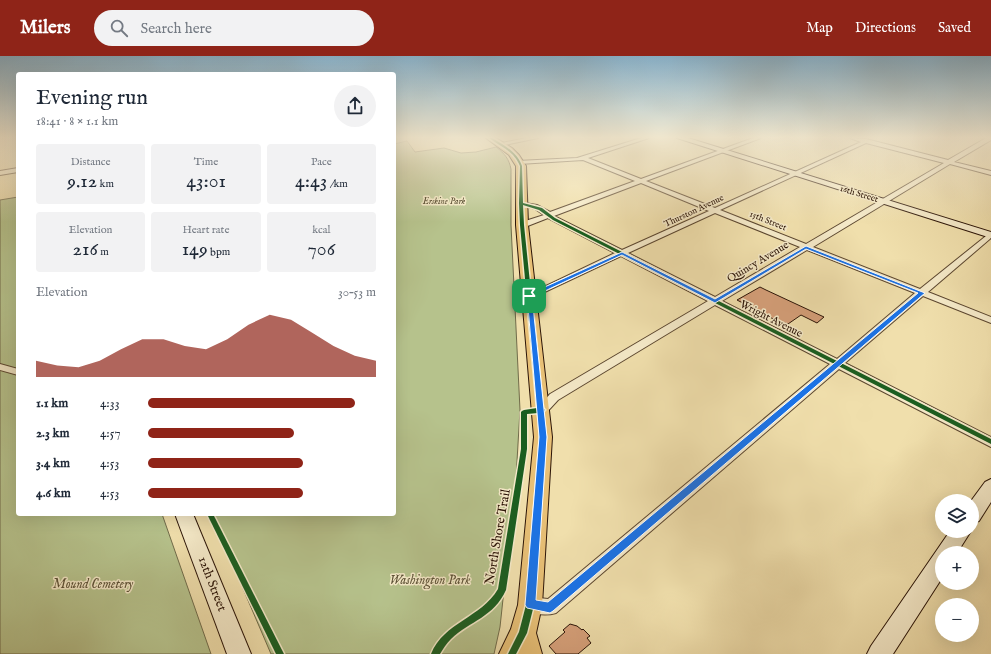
<!DOCTYPE html>
<html lang="en">
<head>
<meta charset="utf-8">
<style>
  :root { --surface:#fff; --page:#f2f2f3; --text:#1f2937; --muted:#747a83; --accent:#8f2418 }
  body { margin:0; font-family:"IM FELL English",serif; background:var(--page); color:var(--text); height:100vh; display:flex; flex-direction:column; font-size:15px; white-space:nowrap }
  * { box-sizing:border-box; margin:0 }
  p { font-size:13px; color:var(--muted) }
  .icon { flex:none; width:22px; height:22px; fill:none; stroke:currentColor; stroke-width:2; stroke-linecap:round; stroke-linejoin:round }
  .map { position:relative; flex:1; overflow:hidden }
  .panel { position:absolute; left:16px; top:16px; width:380px; height:444px; display:flex; flex-direction:column; background:var(--surface); border-radius:4px; box-shadow:0 4px 16px #0002 }
  .panel>* { flex:none }
  .tools { position:absolute; left:935px; top:438px; display:grid; gap:8px }
  .tools a { display:grid; place-items:center; width:44px; height:44px; border-radius:50%; background:var(--surface); box-shadow:0 4px 16px #0002; font-size:20px }
  .pin { position:absolute; display:grid; place-items:center; width:34px; height:34px; color:#fff; margin:-17px; border-radius:8px; box-shadow:0 2px 6px #0006 }
  .round { display:grid; place-items:center; flex:none; width:42px; height:42px; border-radius:21px; background:var(--page) }
  .overview { display:flex; align-items:center; justify-content:space-between; height:68px; padding:0 20px }
  h1 { font-size:22px; font-weight:600; line-height:30px }
  .stats { display:grid; grid-template-columns:repeat(3,1fr); gap:6px; height:68px; padding:4px 20px }
  .stats div { display:grid; align-content:center; border-radius:4px; background:var(--page); text-align:center }
  .stats b { font-size:20px; font-weight:600 }
  .stats small { font-size:11px; font-weight:400 }
  .stats p { font-size:11px }
  .chart { height:112px; padding:8px 20px }
  .chart p { display:flex; justify-content:space-between }
  .chart svg { width:100%; height:72px; margin-top:4px; fill:var(--accent); opacity:.7 }
  ul { padding:0 20px; list-style:none; font-size:13px }
  li { display:grid; grid-template-columns:64px 48px 1fr; align-items:center; height:30px }
  li i { height:10px; border-radius:5px; background:var(--accent) }
  header { display:flex; align-items:center; gap:24px; box-sizing:border-box; height:56px; padding:0 20px; background:var(--accent); color:#fff }
  header strong { font-size:19px }
  nav { display:flex; gap:22px; margin-inline-start:auto; font-size:14px }
  .search { width:280px; height:36px; background:var(--page); display:flex; align-items:center; gap:10px; box-sizing:border-box; padding:0 14px; border-radius:22px; color:var(--muted); font-size:15px }
  .map>svg:first-child { display:block }
</style>
</head>
<body>
<header>
<strong>Milers</strong>
<div class="search"><svg class="icon" aria-label="search" viewBox="0 0 24 24"><circle cx="10" cy="10" r="6"/><path d="M15 15l6 6"/></svg>Search here</div>
<nav><a>Map</a><a>Directions</a><a>Saved</a></nav>
</header>
<div class="map">
<svg width="991" height="598" viewBox="0 0 991 598">
  <rect width="100%" height="100%" fill="#f0dfac"/>
  <filter id="stains"><feTurbulence type="fractalNoise" baseFrequency=".005" numOctaves="4"/><feColorMatrix values="0 0 0 0 .2 0 0 0 0 .09 0 0 0 0 .02 0 0 0 .5 -.17"/></filter>
  <radialGradient id="worn" r=".72"><stop offset=".6" stop-color="#630" stop-opacity="0"/><stop offset="1" stop-color="#630" stop-opacity=".3"/></radialGradient>
  <g fill="#b6c28c" stroke="#706b4a">
    <path d="M407 85 415 96 444 92 461 97 476 96 496 91C505 98 509 103 511 113V169L520 354 516 422 500 571 494 598H271L211 458H394V88Z"/>
    <polygon points="18,141 18,458 162,458 211,598 0,598 0,144"/>
  </g>
  <g fill="#d59f79" stroke="#2b1407">
    <polygon points="760,231 766,234 824,261 817,267 801,259 788,268 785,267 783,268 737,244"/>
    <polygon points="570,568 577,570 582,574 583,573 590,580 587,582 591,587 578,598 556,598 549,590 565,576 563,574"/>
  </g>
  <g fill="none" stroke-linecap="round" stroke-linejoin="round">
    <g stroke="#5c4730" stroke-width="2">
      <g id="street">
        <polygon points="526,82 538,82 500,90 497,88"/>
        <path d="M641 82H649L588 102 641 123 753 82H761L646 125 715 152 861 86 850 82 866 83 948 104 986 82H991V84L954 106 991 115V119L950 108 813 191 920 233 991 176V182L928 236 991 261V267L923 240 845 307 991 381V391L839 313 556 557C546 560 534 558 524 555L522 549 524 543 530 541 548 543 830 308 715 249 558 344 546 357H538L536 354 550 338 708 245 621 200 532 242 529 243 525 240 615 197 548 162 525 171H519V167L544 159 535 153 519 148V146L537 149 550 156 635 125 583 104 519 108 517 107V105L577 102ZM866 87 944 107 806 188 720 154ZM641 127 709 155 622 194 554 160ZM715 157 800 191 715 241 628 197ZM807 194 915 237 837 303 722 245Z"/>
        <polygon points="18,112 18,116 0,119 0,115"/>
        <polygon points="0,308 18,313 18,319 0,314"/>
      </g>
    </g>
    <g stroke="#2b1407" stroke-width="2">
      <g id="secondary">
        <polygon points="677,82 688,82 991,176 991,182"/>
        <polygon points="991,423 991,446 979,465 972,467 971,445 985,426"/>
        <polygon points="175,458 193,458 251,598 227,598"/>
        <polygon points="950,475 971,475 957,497 942,497 942,522 893,598 867,598 871,590"/>
      </g>
    </g>
    <g stroke="#2b1407" stroke-width="2">
      <polygon id="primary" points="486,82 496,82 512,92 519,99 526,110 528,169 552,381 542,549 536,577 542,598 499,598 511,573 518,549 534,381 516,169 516,110 509,99"/>
    </g>
    <use href="#street" fill="#f5eac9" fill-rule="evenodd"/>
    <use href="#secondary" fill="#f5eac9" fill-rule="evenodd"/>
    <use href="#primary" fill="#e8c076" fill-rule="evenodd"/>
    <g stroke="#f5eac9" stroke-width="3">
      <g id="cycleway">
        <path d="M489 82H492C504 89 517 96 522 110L523 147 542 152 555 162 991 383V388L553 164 539 154 523 149 524 169 543 352 545 354 543 356 546 381 534 549 527 577 516 598H508L519 576 526 549 540 381 538 357 527 358V393L506 534C494 561 470 565 451 583 446 588 443 593 440 598H431C444 566 481 562 498 533L521 393V356L522 355 524 354 537 352 520 169 519 147 520 110C513 94 501 91 489 82Z"/>
        <polygon points="207,458 213,458 284,598 276,598"/>
      </g>
    </g>
    <use href="#cycleway" fill="#1b5e20" fill-rule="evenodd"/>
  </g>
  <linearGradient id="sky" x2="0" y2="1"><stop stop-color="#8ab7d3"/><stop offset="0.49" stop-color="#f8f1da"/><stop offset="1" stop-color="#f8f1da" stop-opacity="0"/></linearGradient>
  <rect width="991" height="166" fill="url(#sky)"/>
  <path fill="#1a73e8" stroke="#fff" fill-rule="evenodd" d="M806 190 925 237 553 555 550 557 527 552 525 549 539 381 527 239 622 196 715 243ZM806 193 918 237 548 546 536 544 547 381 532 241 622 199 715 247Z"/>
  <g text-anchor="middle" dominant-baseline="central" stroke-width="3" stroke-linejoin="round" paint-order="stroke">
    <g font-size="9" fill="#2b1407" stroke="#f5eac9">
      <text transform="translate(859 138) rotate(17)">16th Street</text>
      <text transform="translate(694 155) rotate(-25)">Thurston Avenue</text>
      <text transform="translate(768 165) rotate(22)">15th Street</text>
    </g>
    <g font-size="9" font-style="italic" fill="#5c5136" stroke="#f5eac9">
      <text x="444" y="145">Erskine Park</text>
    </g>
    <g font-size="11" fill="#2b1407" stroke="#f5eac9">
      <text transform="translate(758 206) rotate(-31)">Quincy Avenue</text>
      <text transform="translate(771 263) rotate(27)">Wright Avenue</text>
    </g>
    <g font-size="13" fill="#2b1407" stroke="#f5eac9">
      <text transform="translate(498 481) rotate(-80)">North Shore Trail</text>
      <text transform="translate(212 528) rotate(69)">12th Street</text>
    </g>
    <g font-size="13" font-style="italic" fill="#5c5136" stroke="#f5eac9">
      <text x="430" y="524">Washington Park</text>
      <text x="93" y="528">Mound Cemetery</text>
    </g>
  </g>
  <rect width="100%" height="100%" filter="url(#stains)"/>
  <rect width="100%" height="100%" fill="url(#worn)"/>
</svg>
<div class="tools">
<a><svg class="icon" aria-label="layers" viewBox="0 0 24 24"><path d="M12 4l9 5-9 5-9-5zM3 14l9 5 9-5"/></svg></a>
<a>+</a>
<a>−</a>
</div>
<div class="pin" style="left:529px;top:240px;background:#1e9e55"><svg class="icon" aria-label="arrive" viewBox="0 0 24 24"><path d="M6 21V4h12l-3 4 3 4H6"/></svg></div>
<section class="panel">
<div class="overview"><div><h1>Evening run</h1><p>18:41 · 8 × 1.1 km</p></div><a class="round"><svg class="icon" aria-label="share" viewBox="0 0 24 24"><path d="M12 15V3M7 8l5-5 5 5M5 13v7h14v-7"/></svg></a></div>
<div class="stats">
<div><p>Distance</p><b>9.12<small> km</small></b></div>
<div><p>Time</p><b>43:01</b></div>
<div><p>Pace</p><b>4:43<small> /km</small></b></div>
</div>
<div class="stats">
<div><p>Elevation</p><b>216<small> m</small></b></div>
<div><p>Heart rate</p><b>149<small> bpm</small></b></div>
<div><p>kcal</p><b>706</b></div>
</div>
<div class="chart"><p><span>Elevation</span>30–53 m</p>
<svg viewBox="0 0 160 44" preserveAspectRatio="none"><path d="M0 44V34L10 37L20 38L30 34L40 27L50 21L60 21L70 25L80 27L90 21L100 12L110 6L120 9L130 17L140 25L150 31L160 34V44z"/></svg>
</div>
<ul>
<li><b>1.1 km</b>4:33<i style="width:91%"></i></li>
<li><b>2.3 km</b>4:57<i style="width:64%"></i></li>
<li><b>3.4 km</b>4:53<i style="width:68%"></i></li>
<li><b>4.6 km</b>4:53<i style="width:68%"></i></li>
</ul>
</section>
</div>
</body>
</html>
